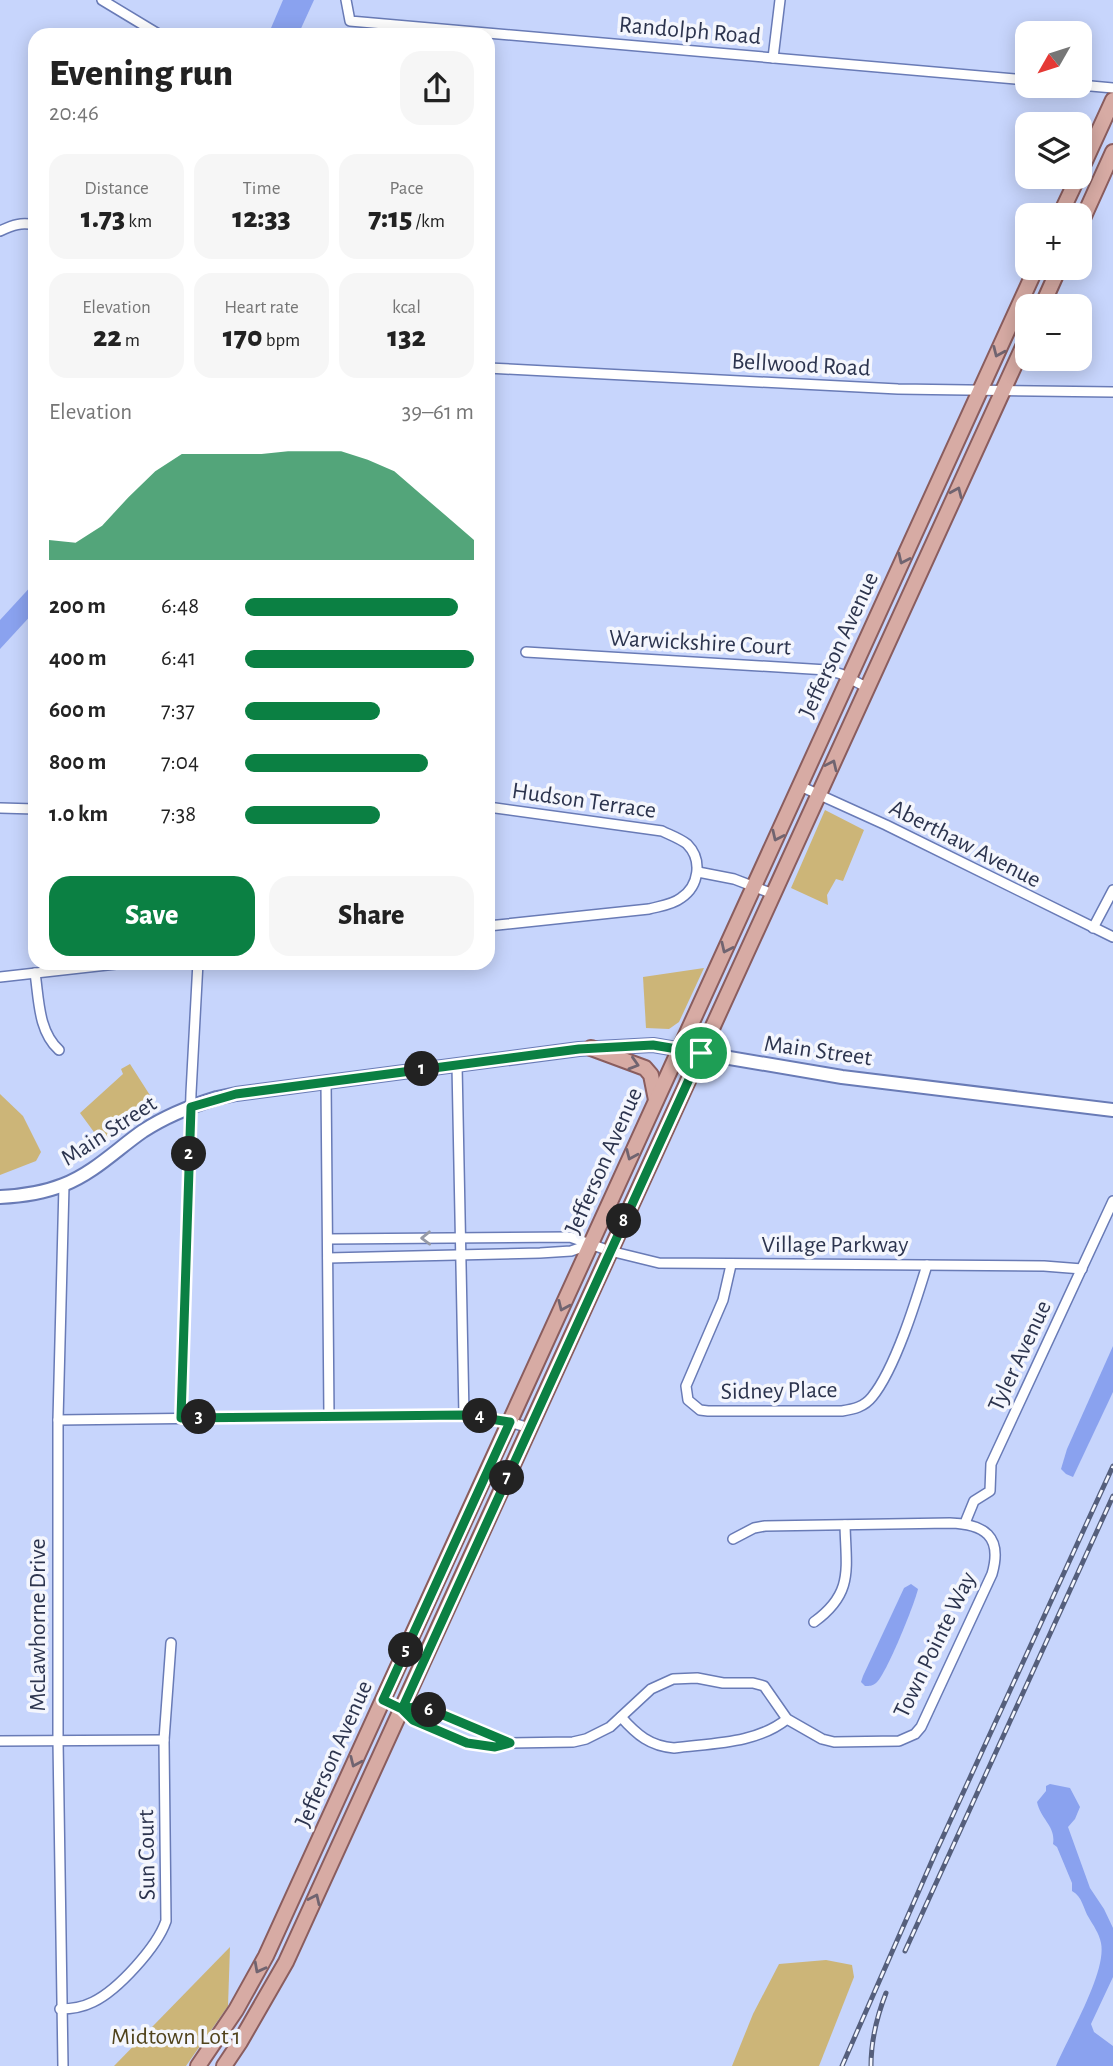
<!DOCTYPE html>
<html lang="en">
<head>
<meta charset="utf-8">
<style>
  :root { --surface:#fff; --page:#f6f6f6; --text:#222; --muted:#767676; --accent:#0b8043 }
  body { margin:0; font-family:"Alegreya Sans",sans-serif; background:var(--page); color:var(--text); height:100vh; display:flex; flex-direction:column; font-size:26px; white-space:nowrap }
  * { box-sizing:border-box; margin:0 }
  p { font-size:23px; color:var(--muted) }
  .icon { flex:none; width:38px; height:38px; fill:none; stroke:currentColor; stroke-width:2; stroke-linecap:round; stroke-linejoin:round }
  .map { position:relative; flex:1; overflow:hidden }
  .side { position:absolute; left:28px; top:28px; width:467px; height:942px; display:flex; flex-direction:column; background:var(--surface); border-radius:21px; box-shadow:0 4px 18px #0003 }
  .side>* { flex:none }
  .needle { width:46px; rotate:231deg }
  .fabs { position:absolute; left:1015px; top:21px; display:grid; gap:14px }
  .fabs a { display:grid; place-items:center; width:77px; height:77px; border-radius:14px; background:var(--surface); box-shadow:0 4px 18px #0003; font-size:35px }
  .pin { position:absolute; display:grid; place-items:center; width:60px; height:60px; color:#fff; margin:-30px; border:4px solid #fff; border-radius:50%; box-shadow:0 2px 7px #0007 }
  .km { position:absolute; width:35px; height:35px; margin:-18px; border-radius:50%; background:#222; color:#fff; font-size:19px; line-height:35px; text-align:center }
  .round { display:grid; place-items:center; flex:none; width:74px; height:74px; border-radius:21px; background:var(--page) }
  .overview { display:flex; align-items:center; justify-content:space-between; height:119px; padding:0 21px }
  h1 { font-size:38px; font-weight:800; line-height:52px }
  .stats { display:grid; grid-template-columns:repeat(3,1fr); gap:10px; height:119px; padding:7px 21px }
  .stats div { display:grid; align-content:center; border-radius:18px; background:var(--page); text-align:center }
  .stats b { font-size:30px; font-weight:800 }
  .stats small { font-size:19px; font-weight:400 }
  .stats p { font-size:19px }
  .chart { height:196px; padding:14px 21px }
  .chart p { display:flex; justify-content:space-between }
  .chart svg { width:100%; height:126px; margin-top:7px; fill:var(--accent); opacity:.7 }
  .button { display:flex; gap:14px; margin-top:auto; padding:14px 21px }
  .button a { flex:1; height:80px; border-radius:21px; background:var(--accent); color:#fff; font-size:28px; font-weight:800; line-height:80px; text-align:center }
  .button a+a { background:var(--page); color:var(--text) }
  ul { padding:0 21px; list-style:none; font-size:23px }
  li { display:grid; grid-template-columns:112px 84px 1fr; align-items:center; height:52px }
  li i { height:18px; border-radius:9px; background:var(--accent) }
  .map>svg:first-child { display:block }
</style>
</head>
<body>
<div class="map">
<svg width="1113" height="2066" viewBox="0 0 1113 2066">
  <rect width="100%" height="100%" fill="#c7d5fc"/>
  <g fill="#ccb578">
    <polygon points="825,810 864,830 843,881 836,879 827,895 828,905 791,888"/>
    <polygon points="704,968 679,1022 669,1029 646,1028 643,977"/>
    <polygon points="130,1064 153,1100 102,1143 80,1113 123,1074 121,1069"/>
    <polygon points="0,1094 23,1116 41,1152 36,1161 0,1175"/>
    <polygon points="230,1947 228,2006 186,2066 114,2066"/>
    <polygon points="826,1960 852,1965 854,1977 819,2066 732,2066 753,2014 779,1964"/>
  </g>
  <g fill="#8aa2ef">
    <polygon points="283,0 314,0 298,35 268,35"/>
    <polygon points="35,582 35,611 0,649 0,620"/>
    <polygon points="1113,1346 1113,1392 1073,1477 1066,1474 1061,1469 1067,1449"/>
    <path d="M911 1584 918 1589C915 1603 886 1675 876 1683 872 1686 870 1686 865 1686L861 1682 863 1676 904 1588Z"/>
    <path d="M1050 1784 1070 1788 1080 1807 1075 1819 1068 1827 1090 1888 1104 1909 1113 1928V1977L1091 2024 1094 2032 1113 2046V2066H1056C1068 2037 1107 1972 1101 1943 1099 1933 1093 1925 1089 1918 1083 1909 1083 1897 1072 1891V1883L1057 1847 1053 1844C1056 1826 1041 1820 1037 1802L1046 1791V1786Z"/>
  </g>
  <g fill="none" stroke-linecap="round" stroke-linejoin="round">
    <g stroke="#697bb6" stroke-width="12">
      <g id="minor">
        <polyline points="102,0 160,35"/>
        <polyline points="346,0 350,21 1027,80"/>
        <polyline points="773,58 780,0"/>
        <polyline points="1080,85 1113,88"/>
        <path d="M0 231C13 225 21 222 35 225"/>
        <polyline points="488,368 898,389 1113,392"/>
        <polyline points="526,652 827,670 841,674 868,688"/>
        <polyline points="800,786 886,825 1113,937"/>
        <path d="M488 807 662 831C670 835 679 838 687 844 703 860 699 886 681 898 672 905 660 906 649 909L488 926"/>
        <polyline points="0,808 35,809"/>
        <polyline points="698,872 734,879 773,894"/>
        <polyline points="1093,928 1113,890"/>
        <path d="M35 973C39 999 38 1031 59 1050"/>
        <polyline points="0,977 134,962"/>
        <polyline points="457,1065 464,1415"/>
        <polyline points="326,1082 329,1416"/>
        <polyline points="328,1239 570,1237 610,1251 659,1263 1044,1266 1082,1269"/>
        <polyline points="328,1258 540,1253 571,1251 591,1244"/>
        <path d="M731 1265 723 1300 686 1386 688 1400 700 1410 708 1411H842C854 1409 864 1407 872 1397 895 1369 916 1301 927 1265"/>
        <polyline points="181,1418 191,1093 198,962"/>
        <polyline points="58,1420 464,1415 502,1420 530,1428"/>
        <polyline points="965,1523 974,1501 990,1491 991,1464 1113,1201"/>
        <path d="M814 1622C854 1593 846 1569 845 1525"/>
        <path d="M383 1700 402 1709 413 1720 445 1734 467 1743 495 1747 510 1743 573 1742 586 1739 610 1727 651 1689 673 1679 697 1678 723 1683H753L764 1686 787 1719 822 1739 834 1742 899 1741 915 1734 921 1727 992 1574C1003 1536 984 1524 950 1523L765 1526 754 1528 733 1539"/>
        <polyline points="402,1709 422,1706 510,1743"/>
        <path d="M621 1717C637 1735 650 1746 674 1748 712 1743 756 1744 787 1719"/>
        <polyline points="0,1741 164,1740"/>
        <path d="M60 2009C72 2009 83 2007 93 2002 118 1990 157 1947 166 1921L164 1740 171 1643"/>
        <polyline points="63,2066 58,1741 58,1420 64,1185"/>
      </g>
    </g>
    <g stroke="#697bb6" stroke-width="16">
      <path id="secondary" d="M0 1197C21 1196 43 1193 63 1185 94 1173 117 1149 143 1131 166 1116 191 1106 217 1098L236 1094 579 1049 653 1045 842 1077 1113 1110"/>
    </g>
    <g stroke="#8a5d5e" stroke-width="18">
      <g id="primary">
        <polyline points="1080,172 1113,100"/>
        <polyline points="1060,215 1078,177"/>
        <polyline points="1080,225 1113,152"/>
        <polyline points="1042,306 1059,268"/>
        <polyline points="591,1048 645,1068 651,1075 656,1100"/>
        <polyline points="198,2066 236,2010 266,1956 1036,268"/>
        <polyline points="224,2066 240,2042 286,1962 1027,338"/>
      </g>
    </g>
    <use href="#minor" stroke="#fff" stroke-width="9"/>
    <use href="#secondary" stroke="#fff" stroke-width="12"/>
    <use href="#primary" stroke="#d7aba4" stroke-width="14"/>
    <g stroke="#555f7c" stroke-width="5">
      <g id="rail">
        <polyline points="905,1951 1113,1496"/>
        <polyline points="842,2066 935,1854 1113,1466"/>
        <path d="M871 2066C871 2040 877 2016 886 1993"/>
      </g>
    </g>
    <use href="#rail" stroke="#f4f6fd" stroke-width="2.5" stroke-dasharray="8" stroke-linecap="butt"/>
  </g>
  <defs><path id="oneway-chevron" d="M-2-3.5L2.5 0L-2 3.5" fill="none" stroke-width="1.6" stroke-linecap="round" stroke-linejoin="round" transform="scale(1.75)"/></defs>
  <g stroke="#706470">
    <use href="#oneway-chevron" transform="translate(998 352) rotate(114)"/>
    <use href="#oneway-chevron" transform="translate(957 492) rotate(-66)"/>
    <use href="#oneway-chevron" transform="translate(903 559) rotate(115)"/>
    <use href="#oneway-chevron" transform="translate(832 765) rotate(-65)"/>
    <use href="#oneway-chevron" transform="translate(777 836) rotate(115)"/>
    <use href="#oneway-chevron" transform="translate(726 948) rotate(115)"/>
    <use href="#oneway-chevron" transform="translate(634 1064) rotate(17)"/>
    <use href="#oneway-chevron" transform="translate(631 1155) rotate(114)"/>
    <use href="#oneway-chevron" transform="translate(563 1306) rotate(114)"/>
    <use href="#oneway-chevron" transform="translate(355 1762) rotate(114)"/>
    <use href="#oneway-chevron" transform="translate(315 1899) rotate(-65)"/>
    <use href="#oneway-chevron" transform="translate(259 1968) rotate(118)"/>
  </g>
  <use stroke="#969aa6" href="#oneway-chevron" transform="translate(426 1238) rotate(179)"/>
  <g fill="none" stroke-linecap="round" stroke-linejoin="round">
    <g stroke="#fff" stroke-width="14">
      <polyline id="route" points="701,1053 653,1045 579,1049 236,1094 191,1107 181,1418 464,1415 510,1422 383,1700 402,1709 413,1720 467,1743 495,1747 510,1743 422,1706 402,1709 701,1053"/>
    </g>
    <use href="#route" stroke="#0b8043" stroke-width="9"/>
  </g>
  <g text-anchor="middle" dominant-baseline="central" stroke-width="7" stroke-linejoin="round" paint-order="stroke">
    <g font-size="24" fill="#2c344e" stroke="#f4f6fd">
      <text transform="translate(690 31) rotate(5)">Randolph Road</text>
      <text transform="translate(801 365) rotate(3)">Bellwood Road</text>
      <text transform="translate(700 643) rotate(3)">Warwickshire Court</text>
      <text transform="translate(839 645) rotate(-65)">Jefferson Avenue</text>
      <text transform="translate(584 801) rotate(8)">Hudson Terrace</text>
      <text transform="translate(965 844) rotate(27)">Aberthaw Avenue</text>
      <text transform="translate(818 1051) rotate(8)">Main Street</text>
      <text transform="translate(109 1131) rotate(-33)">Main Street</text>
      <text transform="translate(604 1161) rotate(-66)">Jefferson Avenue</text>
      <text x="835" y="1245">Village Parkway</text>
      <text transform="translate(1020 1356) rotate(-65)">Tyler Avenue</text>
      <text transform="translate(779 1391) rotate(-1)">Sidney Place</text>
      <text transform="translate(38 1625) rotate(-90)">McLawhorne Drive</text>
      <text transform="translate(935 1645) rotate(-64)">Town Pointe Way</text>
      <text transform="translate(334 1754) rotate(-66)">Jefferson Avenue</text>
      <text transform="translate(147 1855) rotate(-91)">Sun Court</text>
    </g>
    <g font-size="24" fill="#50431c" stroke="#f4f6fd">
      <text x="176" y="2037">Midtown Lot 1</text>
    </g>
  </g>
</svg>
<div class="fabs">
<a><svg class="needle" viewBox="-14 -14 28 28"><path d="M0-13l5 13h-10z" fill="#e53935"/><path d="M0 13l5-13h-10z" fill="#767676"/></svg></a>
<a><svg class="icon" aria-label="layers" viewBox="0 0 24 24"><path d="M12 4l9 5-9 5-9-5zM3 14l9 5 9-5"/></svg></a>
<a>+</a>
<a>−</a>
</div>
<div class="pin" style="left:701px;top:1053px;background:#1e9e55"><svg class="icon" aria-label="arrive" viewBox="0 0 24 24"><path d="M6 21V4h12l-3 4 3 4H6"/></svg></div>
<b class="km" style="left:422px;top:1069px">1</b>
<b class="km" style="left:189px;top:1154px">2</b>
<b class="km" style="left:199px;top:1417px">3</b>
<b class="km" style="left:480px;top:1416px">4</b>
<b class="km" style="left:406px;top:1650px">5</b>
<b class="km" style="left:429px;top:1710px">6</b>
<b class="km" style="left:507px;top:1478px">7</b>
<b class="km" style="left:624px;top:1221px">8</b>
<section class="side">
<div class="overview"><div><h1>Evening run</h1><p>20:46</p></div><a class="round"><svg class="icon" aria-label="share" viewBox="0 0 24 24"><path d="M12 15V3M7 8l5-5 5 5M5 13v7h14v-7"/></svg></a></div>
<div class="stats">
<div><p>Distance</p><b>1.73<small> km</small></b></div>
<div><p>Time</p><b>12:33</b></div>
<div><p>Pace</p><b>7:15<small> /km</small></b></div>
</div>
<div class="stats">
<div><p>Elevation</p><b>22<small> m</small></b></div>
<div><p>Heart rate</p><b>170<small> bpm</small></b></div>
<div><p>kcal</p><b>132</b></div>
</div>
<div class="chart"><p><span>Elevation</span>39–61 m</p>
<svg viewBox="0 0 160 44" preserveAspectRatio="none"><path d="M0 44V37L10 38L20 32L30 22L40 13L50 7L60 7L70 7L80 7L90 6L100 6L110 6L120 9L130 13L140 21L150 29L160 37V44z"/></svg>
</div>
<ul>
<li><b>200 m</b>6:48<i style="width:93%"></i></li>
<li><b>400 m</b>6:41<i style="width:100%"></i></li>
<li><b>600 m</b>7:37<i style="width:59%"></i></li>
<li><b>800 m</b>7:04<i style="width:80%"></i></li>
<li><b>1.0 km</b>7:38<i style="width:59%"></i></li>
</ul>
<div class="button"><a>Save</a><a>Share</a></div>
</section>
</div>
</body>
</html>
